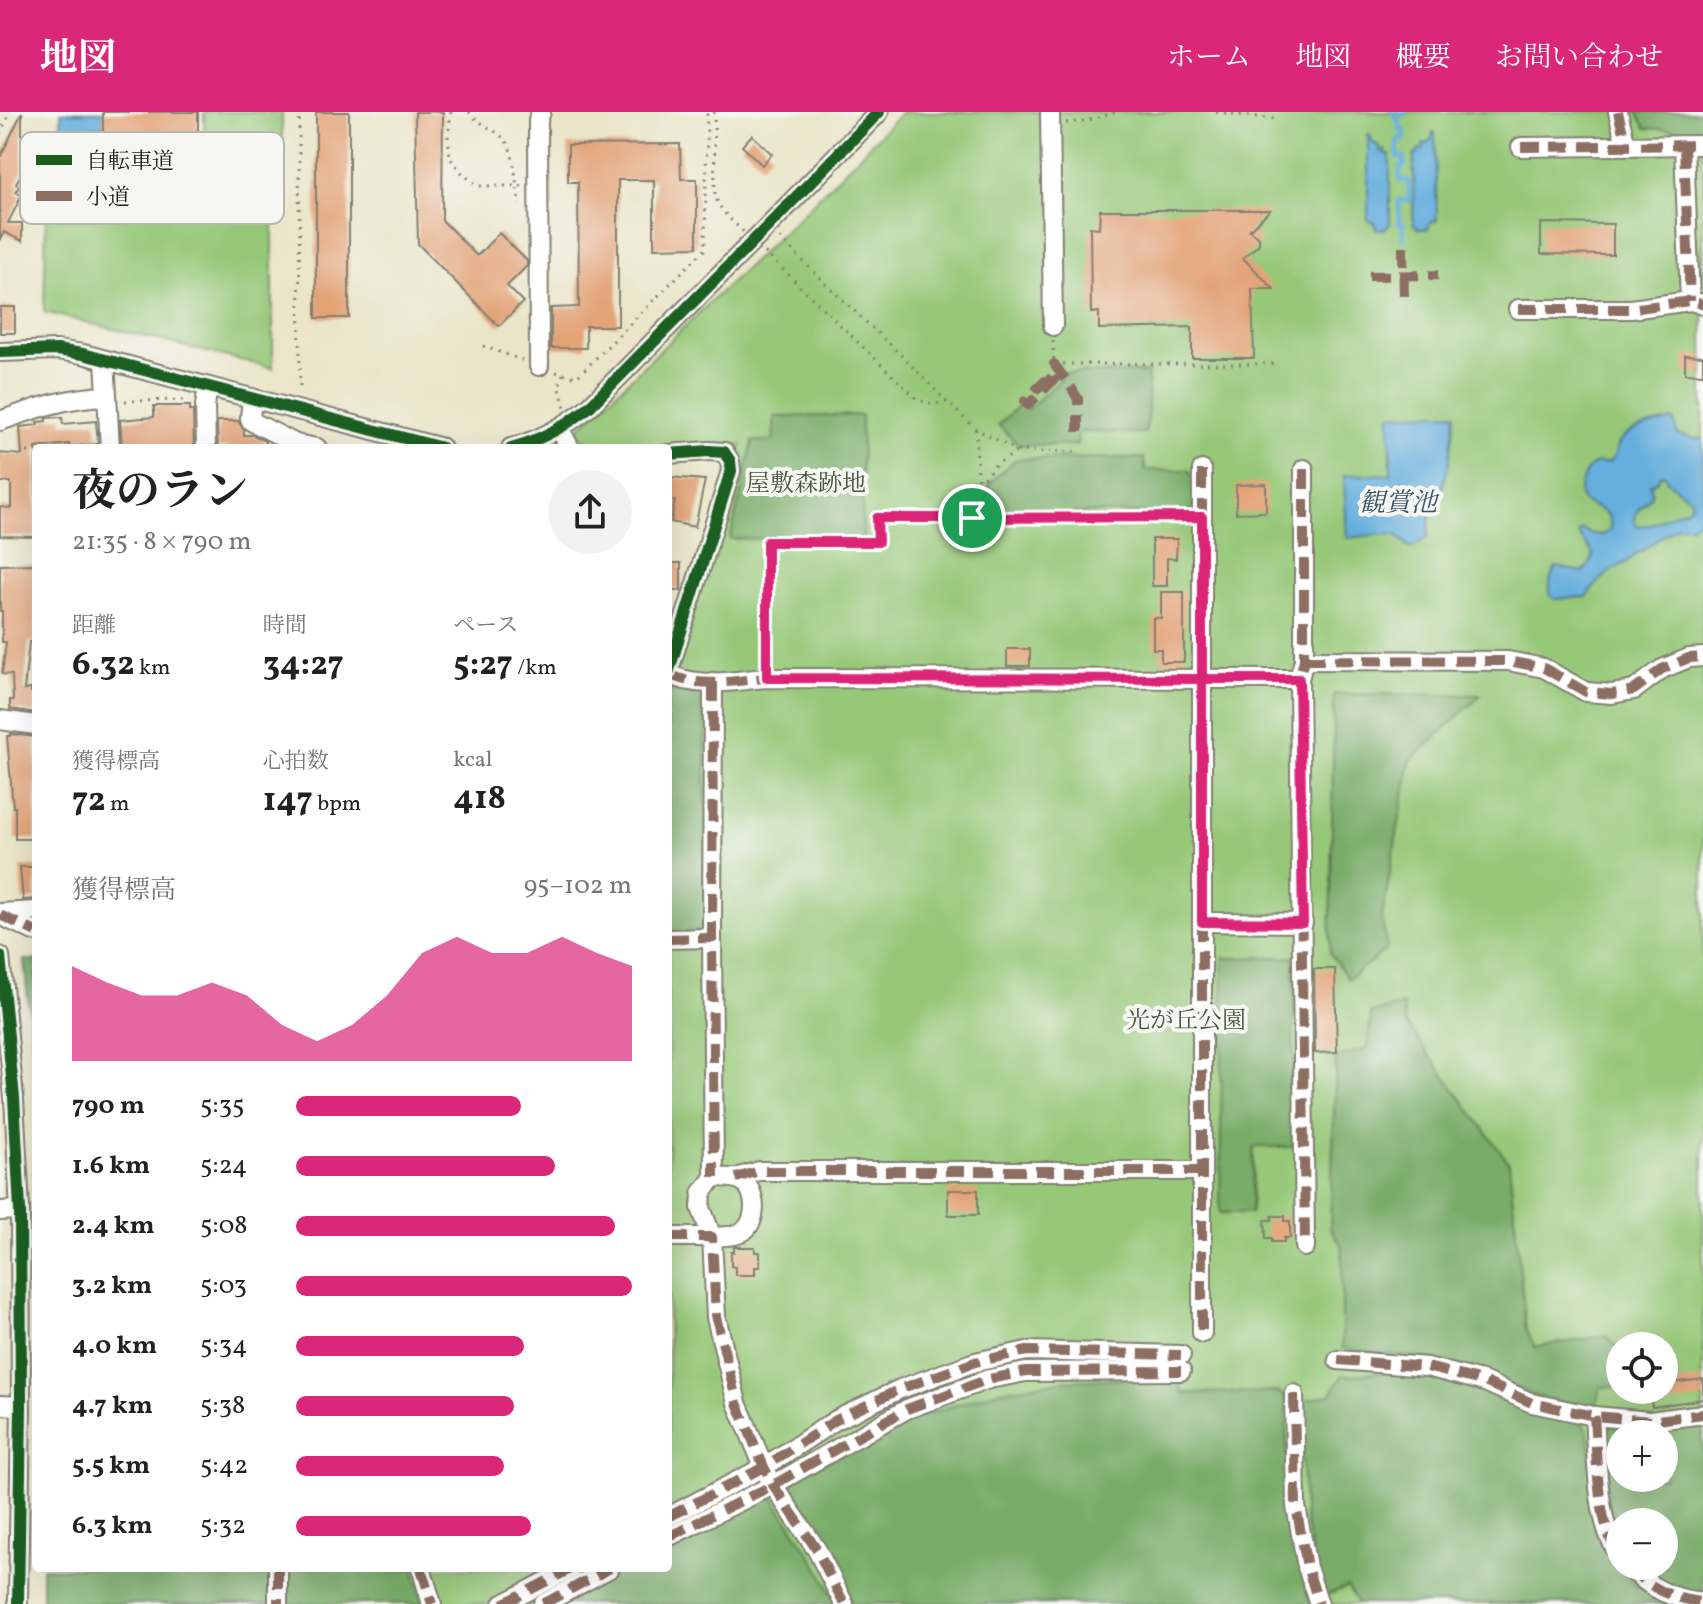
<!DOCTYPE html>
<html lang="ja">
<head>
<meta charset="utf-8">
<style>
  :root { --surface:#fff; --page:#f2f2f2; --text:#222; --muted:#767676; --accent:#db2777 }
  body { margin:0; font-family:Vollkorn,"Noto Serif JP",serif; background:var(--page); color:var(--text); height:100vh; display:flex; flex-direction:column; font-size:30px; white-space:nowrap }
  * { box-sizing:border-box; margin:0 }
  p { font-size:26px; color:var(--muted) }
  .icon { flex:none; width:44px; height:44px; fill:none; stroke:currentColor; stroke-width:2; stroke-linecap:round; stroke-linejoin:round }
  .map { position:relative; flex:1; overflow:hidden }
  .sheet { position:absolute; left:32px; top:332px; width:640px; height:1128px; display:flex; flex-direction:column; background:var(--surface); border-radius:8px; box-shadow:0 8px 32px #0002 }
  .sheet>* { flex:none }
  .fabs { position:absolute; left:1606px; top:1220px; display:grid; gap:16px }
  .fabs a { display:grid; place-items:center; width:72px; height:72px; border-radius:50%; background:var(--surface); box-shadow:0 8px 32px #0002; font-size:40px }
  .pin { position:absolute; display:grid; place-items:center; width:68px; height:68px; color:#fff; margin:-34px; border:4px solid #fff; border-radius:50%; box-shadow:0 2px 8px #0007 }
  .round { display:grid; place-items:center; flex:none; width:84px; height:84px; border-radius:42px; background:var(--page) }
  .summary { display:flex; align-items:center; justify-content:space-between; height:136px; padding:0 40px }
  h1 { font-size:44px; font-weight:700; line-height:60px }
  .metrics { display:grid; grid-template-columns:repeat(3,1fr); gap:12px; height:136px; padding:8px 40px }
  .metrics div { display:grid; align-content:center }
  .metrics b { font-size:34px; font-weight:700 }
  .metrics small { font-size:22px; font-weight:400 }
  .metrics p { font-size:22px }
  .chart { height:224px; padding:16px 40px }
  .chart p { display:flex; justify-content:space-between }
  .chart svg { width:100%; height:144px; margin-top:8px; fill:var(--accent); opacity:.7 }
  ul { padding:0 40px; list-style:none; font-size:26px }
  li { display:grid; grid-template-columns:128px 96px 1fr; align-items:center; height:60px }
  li i { height:20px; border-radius:10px; background:var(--accent) }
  header { display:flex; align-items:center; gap:48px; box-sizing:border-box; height:112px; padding:0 40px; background:var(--accent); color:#fff }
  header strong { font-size:38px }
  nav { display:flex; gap:44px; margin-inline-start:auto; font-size:28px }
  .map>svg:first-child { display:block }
</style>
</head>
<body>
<header>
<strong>地図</strong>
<nav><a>ホーム</a><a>地図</a><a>概要</a><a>お問い合わせ</a></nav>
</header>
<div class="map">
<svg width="1703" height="1492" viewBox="0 0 1703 1492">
  <rect width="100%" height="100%" fill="#f6f6f2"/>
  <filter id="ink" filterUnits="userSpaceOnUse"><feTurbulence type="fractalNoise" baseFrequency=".0125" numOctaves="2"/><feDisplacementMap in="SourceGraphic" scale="16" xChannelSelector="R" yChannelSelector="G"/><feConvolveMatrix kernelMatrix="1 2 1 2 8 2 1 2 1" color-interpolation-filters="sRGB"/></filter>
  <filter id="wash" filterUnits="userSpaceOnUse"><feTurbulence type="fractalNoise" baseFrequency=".006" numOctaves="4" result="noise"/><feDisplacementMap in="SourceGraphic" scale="32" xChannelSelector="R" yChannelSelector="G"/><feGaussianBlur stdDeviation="1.8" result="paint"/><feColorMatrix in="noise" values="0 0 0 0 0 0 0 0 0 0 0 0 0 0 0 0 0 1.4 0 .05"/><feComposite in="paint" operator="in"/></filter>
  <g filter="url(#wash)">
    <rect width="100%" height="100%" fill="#eae5c8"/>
    <g fill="#96c878" stroke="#59724a" stroke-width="2" fill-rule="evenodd">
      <rect x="204" y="0" width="78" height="59"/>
      <path d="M902 0H1703V1492H42V1456H668V587L742 332 668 336H591L577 318 806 98ZM1620 1234H1664V1278H1620ZM1620 1322H1664V1366H1620ZM1620 1410H1664V1454H1620Z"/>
      <polygon points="47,65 273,68 273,256 44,200"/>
    </g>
    <g fill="#78ac68" stroke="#4a6442" stroke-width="2" fill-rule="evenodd">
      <polygon points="1637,0 1703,0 1703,20 1646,16"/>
      <polygon points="1060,261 1148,261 1148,308 1145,321 1078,320 1077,333 1019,333 998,313 1022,290 1028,297 1060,268"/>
      <polygon points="861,303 863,426 730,427 753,329 773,329 775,305"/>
      <path d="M1144 346 1145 358H1188L1195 367 1194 396 1189 401H989L982 398C984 373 998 362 1016 347Z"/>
      <polygon points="670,579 705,583 706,810 698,820 668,820 668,587"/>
      <polygon points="1334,582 1481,583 1410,649 1382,806 1387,837 1348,867 1330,841"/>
      <polygon points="1294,845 1293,1035 1254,1035 1251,1101 1220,1101 1223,846"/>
      <polygon points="24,848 36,848 36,965"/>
      <polygon points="1403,893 1405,910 1509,1051 1526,1217 1535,1235 1606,1224 1620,1237 1620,1275 1600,1275 1596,1297 1535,1284 1471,1257 1433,1248 1342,1236 1342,1134 1330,1116 1336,945 1367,937 1371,901"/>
      <polygon points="1404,1258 1437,1263 1584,1312 1587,1318 1606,1433 1628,1466 1636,1474 1675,1492 1359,1492 1347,1475 1324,1484 1313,1450 1304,1401 1300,1289 1330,1283 1342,1264"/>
      <polygon points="1180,1265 1182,1281 1278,1280 1284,1284 1286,1290 1288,1388 1292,1425 1311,1492 853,1492 791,1385 791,1370 795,1365 916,1306 998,1279 1061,1269"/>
      <path d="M1703 1309V1483L1675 1478 1638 1454H1664V1410H1620V1427L1610 1399 1602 1318 1605 1314ZM1620 1322H1664V1366H1620Z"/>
      <polygon points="759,1385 773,1386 814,1448 837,1492 554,1492 623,1456 668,1456 668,1432"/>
      <polygon points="42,1456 413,1456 424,1492 42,1492"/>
    </g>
    <g fill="#65aedd" stroke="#40657c" stroke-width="2" fill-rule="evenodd">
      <rect x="61" y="0" width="42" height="20"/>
      <polygon points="1433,20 1435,20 1437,108 1430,111 1428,117 1419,117 1413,112 1414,43 1418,42 1418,38 1423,38 1423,32 1427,32 1432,26"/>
      <polygon points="1368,22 1370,22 1372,30 1380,34 1380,39 1385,38 1385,43 1390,43 1390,112 1385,117 1377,117 1375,111 1368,108"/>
      <polygon points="1456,301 1449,352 1442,377 1431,396 1428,425 1411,436 1396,423 1385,422 1347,426 1344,363 1391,362 1390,302"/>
      <path d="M1674 308 1677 322 1696 327 1703 326V403L1692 413H1678L1633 445C1627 451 1623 452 1616 456 1604 464 1594 473 1587 485L1555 487 1550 483V468L1556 455 1583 460C1605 438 1585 439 1578 420L1582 418 1592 422 1603 423 1610 418C1614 390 1583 400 1580 383 1579 372 1586 355 1596 351 1600 350 1605 352 1609 350 1616 346 1616 334 1621 328 1633 314 1657 312 1674 308ZM1663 362 1666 364V368L1691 387 1692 391 1687 397 1674 401 1650 413 1638 414 1635 411C1633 390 1658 391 1650 372L1658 368 1659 364Z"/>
    </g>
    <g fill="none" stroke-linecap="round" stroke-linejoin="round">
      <g stroke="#65aedd" stroke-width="5">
        <polyline points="1392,0 1399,9 1399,17 1404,17 1404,27 1398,27 1398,45 1404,45 1404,54 1400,54 1400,69 1409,69 1409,88 1399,88 1399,112 1403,112 1403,127"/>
        <polyline points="1401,3 1406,0"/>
      </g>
    </g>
    <g id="blocks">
      <g fill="#e3a377">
        <polygon points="22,0 22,60 16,72 19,74 16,80 22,83 8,111 22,111 22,129 4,120 0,128 0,46"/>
        <polygon points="103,0 198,0 198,43 50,44 50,20 103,20"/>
        <rect x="316" y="0" width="33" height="206"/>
        <polygon points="415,0 443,0 442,108 477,144 499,121 527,149 527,154 507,174 523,190 499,214 418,132"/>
        <polygon points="752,23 772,42 762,53 742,34"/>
        <polygon points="680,32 681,67 697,67 697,135 654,136 654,68 618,68 618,214 586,214 586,236 551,236 551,196 579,195 578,70 568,70 568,33"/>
        <polygon points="1100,98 1270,98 1249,118 1259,125 1259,132 1243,146 1274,177 1252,177 1254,246 1192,246 1192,215 1099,217 1099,200 1091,201 1090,115 1099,116"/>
        <polygon points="1541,111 1613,112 1613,143 1541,142"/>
        <rect x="0" y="195" width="15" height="26"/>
        <polygon points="1685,243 1703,244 1703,262 1685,261"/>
        <polygon points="154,294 190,294 190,299 193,299 194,336 122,336 120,308 154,305"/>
        <polygon points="62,305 63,312 96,309 98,332 69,335 69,332 36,336 36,425 0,424 0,395 11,396 11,370 0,370 0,341 22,343 20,315 38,313 37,310 46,309 46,306"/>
        <polygon points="217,309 238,309 244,318 244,323 253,323 265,329 265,336 218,336"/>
        <polygon points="669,365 705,368 695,415 671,410 675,389 669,389"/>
        <polygon points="1266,372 1266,400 1236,401 1236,373"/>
        <polygon points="1152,427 1177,427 1176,447 1167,446 1167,474 1152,474"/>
        <rect x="668" y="451" width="13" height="27"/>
        <polygon points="36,452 36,530 29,530 24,578 31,577 31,580 36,580 36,601 10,597 10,588 13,588 12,563 2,562 6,530 2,530 2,499 0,499 0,453"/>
        <polygon points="1161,480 1184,480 1184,550 1161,550 1161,537 1153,537 1153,506 1161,506"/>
        <rect x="1007" y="537" width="23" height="17"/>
        <polygon points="11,622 36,625 36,727 15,727 15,695 13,695 7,624 11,624"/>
        <polygon points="20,755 36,755 36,787 23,788"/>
        <polygon points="1314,857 1335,857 1337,940 1315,941"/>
        <rect x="948" y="1078" width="30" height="25"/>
        <polygon points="1272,1104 1285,1104 1285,1109 1290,1109 1290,1126 1284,1126 1284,1130 1272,1130 1272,1126 1266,1126 1265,1108 1272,1108"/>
        <polygon points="734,1135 755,1135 755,1140 760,1140 760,1155 755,1155 755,1163 735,1163 735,1155 731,1154 731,1140 734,1140"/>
        <polygon points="1703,1267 1703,1287 1652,1295 1650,1278 1664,1278 1664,1272"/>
      </g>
    </g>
  </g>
  <g filter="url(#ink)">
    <use href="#blocks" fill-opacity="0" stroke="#838072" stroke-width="2"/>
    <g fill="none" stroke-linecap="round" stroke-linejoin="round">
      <g stroke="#838072" stroke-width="22">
        <g id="minor">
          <polyline points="1050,0 1053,214"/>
          <polyline points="1618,0 1626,33"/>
          <polyline points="1684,34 1690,189"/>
          <polyline points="1521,35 1703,33"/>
          <polyline points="1518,197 1631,197 1690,189 1703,192"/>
          <polyline points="0,240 57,238 83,242 442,336"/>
          <polyline points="105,248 110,336"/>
          <polyline points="539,254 538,8 541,0"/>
          <polyline points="252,286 250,306 251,309 296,332 317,336"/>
          <path d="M0 309C36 296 69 285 107 284"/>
          <polyline points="560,317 570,336"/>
          <polyline points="206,336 205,294 208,275"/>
          <path d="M511 336C541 328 565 315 589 295L768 114 879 0"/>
          <polyline points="668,342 709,339 724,340 730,349 731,359 668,561"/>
          <polyline points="1304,357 1304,548 1299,567 1305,1135"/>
          <polyline points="1202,358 1202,1221"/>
          <polyline points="1304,548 1508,549 1544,556 1586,580 1612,582 1634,578 1662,557 1689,546 1703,545"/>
          <path d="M668 561C696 578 736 568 767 566L1299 567"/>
          <path d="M713 570 712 826 714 1065 702 1081 701 1096 712 1125C719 1124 731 1125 738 1122 757 1115 758 1086 746 1072 738 1064 725 1066 714 1065"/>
          <polyline points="0,608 36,613"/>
          <polyline points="0,801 36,799"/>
          <polyline points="0,803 36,820"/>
          <polyline points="1202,810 1303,811"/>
          <polyline points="668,827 712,826"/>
          <polyline points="0,844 14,986 20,1098 21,1294 18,1492"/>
          <polyline points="736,1066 759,1059 1202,1059"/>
          <polyline points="0,1099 20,1098"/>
          <polyline points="668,1125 712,1125 716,1205 737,1291 764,1355 773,1373 817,1438 844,1492"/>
          <polyline points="1338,1248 1427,1255 1485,1270 1532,1291 1594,1304 1650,1309 1703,1302"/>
          <polyline points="1294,1282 1296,1394 1307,1455 1319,1492"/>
          <polyline points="0,1293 21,1294"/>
          <path d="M1594 1304C1597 1341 1596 1415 1620 1443"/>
          <polyline points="668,1405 764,1355 836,1308 900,1277 975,1250 1027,1239 1181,1243"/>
          <polyline points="668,1425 773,1373 907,1297 989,1267 1026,1260 1181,1259"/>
          <path d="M1629 1454C1648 1476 1675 1488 1703 1490"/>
          <polyline points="278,1456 278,1492"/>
          <polyline points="421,1456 432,1492"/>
          <polyline points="503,1492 572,1456"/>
          <polyline points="543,1492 610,1456"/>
        </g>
      </g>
      <g stroke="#838072" stroke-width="3" stroke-dasharray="2 6" stroke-linecap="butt">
        <polyline points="299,0 300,280"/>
        <polyline points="451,0 448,24 450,46 463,62 478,74 523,74"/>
        <path d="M469 0C478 12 497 18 505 28 516 41 515 75 520 92"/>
        <polyline points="1216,0 1275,7"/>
        <polyline points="1066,11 1085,9 1116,0"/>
        <polyline points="0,22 10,0"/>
        <polyline points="780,126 830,176 899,241 947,290 976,317 1018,339 1077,340"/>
        <polyline points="1053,229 1054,252 1278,252"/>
        <polyline points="483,234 522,248"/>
        <polyline points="556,260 577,265 705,137 707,0"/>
        <polyline points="563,262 559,274 565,295"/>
        <polyline points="125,289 189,288"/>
        <polyline points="976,317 978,372 972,406 1186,405"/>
        <polyline points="27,340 36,340"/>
        <polyline points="978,372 994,354 1018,339"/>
        <polyline points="767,549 767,430 878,430 877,406 972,406"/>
      </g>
      <use href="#minor" stroke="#fff" stroke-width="18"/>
      <path stroke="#838072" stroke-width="3" stroke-dasharray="2 6" stroke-linecap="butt" d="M714 0 715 82 718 92 727 104 916 286C927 292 934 293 947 290"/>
      <g stroke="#8d6e63" stroke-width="10" stroke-dasharray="20 10" stroke-linecap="butt">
        <polyline points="1618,0 1626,33"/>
        <polyline points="1684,34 1690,189"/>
        <polyline points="1521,35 1703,33"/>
        <polyline points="1403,134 1404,186"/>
        <polyline points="1369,164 1438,163"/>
        <polyline points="1518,197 1631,197 1690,189 1703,192"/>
        <polyline points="1045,265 1047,267 1025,289 1028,293 1055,267 1054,252 1071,275 1078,287 1078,320"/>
        <polyline points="1304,357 1304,548 1299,567 1305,1135"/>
        <polyline points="1202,358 1202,1221"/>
        <polyline points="1304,548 1508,549 1544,556 1586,580 1612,582 1634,578 1662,557 1689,546 1703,545"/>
        <path d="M668 561C696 578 736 568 767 566L1299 567"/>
        <polyline points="713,570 712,826 714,1065"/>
        <polyline points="0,803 36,820"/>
        <polyline points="1202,810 1303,811"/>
        <polyline points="668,827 712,826"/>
        <polyline points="736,1066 759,1059 1202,1059"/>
        <polyline points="668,1125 712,1125 716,1205 737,1291 764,1355 773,1373 817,1438 844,1492"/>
        <polyline points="1338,1248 1427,1255 1485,1270 1532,1291 1594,1304 1650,1309 1703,1302"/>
        <polyline points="1294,1282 1296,1394 1307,1455 1319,1492"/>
        <path d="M1594 1304C1597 1341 1596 1415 1620 1443"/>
        <polyline points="668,1405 764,1355 836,1308 900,1277 975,1250 1027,1239 1181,1243"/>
        <polyline points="668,1425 773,1373 907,1297 989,1267 1026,1260 1181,1259"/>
        <path d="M1629 1454C1648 1476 1675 1488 1703 1490"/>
        <polyline points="278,1456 278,1492"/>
        <polyline points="421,1456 432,1492"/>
        <polyline points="503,1492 572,1456"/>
        <polyline points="543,1492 610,1456"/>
      </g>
      <g stroke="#f6f6f2" stroke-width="17">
        <g id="cycleway">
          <polyline points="0,240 57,238 83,242 442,336"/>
          <path d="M511 336C541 328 565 315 589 295L768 114 879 0"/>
          <polyline points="668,342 709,339 724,340 730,349 731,359 668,561"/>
          <polyline points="0,844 14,986 20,1098 21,1294 18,1492"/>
        </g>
      </g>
      <use href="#cycleway" stroke="#1b5e20" stroke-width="12"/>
    </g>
  </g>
  <g fill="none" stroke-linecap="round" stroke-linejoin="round" filter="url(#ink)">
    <g stroke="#fff" stroke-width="16">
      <polyline id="route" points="972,406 877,406 878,430 767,430 767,566 1202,567 1202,810 1303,811 1299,567 1202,567 1202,405 972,406"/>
    </g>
    <use href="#route" stroke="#db2777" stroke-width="10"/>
  </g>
  <g text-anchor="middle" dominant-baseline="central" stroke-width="8" stroke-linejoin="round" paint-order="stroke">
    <g font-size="24" fill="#47583c" stroke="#f6f6f2">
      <text x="806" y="373">屋敷森跡地</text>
      <text x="1186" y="910">光が丘公園</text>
    </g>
    <g font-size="26" font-style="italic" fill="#395669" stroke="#f6f6f2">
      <text x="1398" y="392">観賞池</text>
    </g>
  </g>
  <rect x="20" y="20" width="264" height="92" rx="12" fill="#f6f6f2" stroke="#b5b5b2" stroke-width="2"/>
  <rect x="36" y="43" width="36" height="10" fill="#1b5e20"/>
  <rect x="36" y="79" width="36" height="10" fill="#8d6e63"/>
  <g font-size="22" fill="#1c1c1c">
    <text x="86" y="56">自転車道</text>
    <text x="86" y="92">小道</text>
  </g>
</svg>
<div class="fabs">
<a><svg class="icon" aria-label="locate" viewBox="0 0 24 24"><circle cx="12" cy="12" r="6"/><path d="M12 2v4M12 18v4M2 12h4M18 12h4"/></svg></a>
<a>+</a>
<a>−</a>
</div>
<div class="pin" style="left:972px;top:406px;background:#1e9e55"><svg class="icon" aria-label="arrive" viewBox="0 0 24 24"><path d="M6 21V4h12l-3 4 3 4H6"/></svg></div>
<section class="sheet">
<div class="summary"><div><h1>夜のラン</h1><p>21:35 · 8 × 790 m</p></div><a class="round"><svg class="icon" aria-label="share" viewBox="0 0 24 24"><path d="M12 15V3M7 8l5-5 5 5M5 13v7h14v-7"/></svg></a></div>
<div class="metrics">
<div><p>距離</p><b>6.32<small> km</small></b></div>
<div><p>時間</p><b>34:27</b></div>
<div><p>ペース</p><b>5:27<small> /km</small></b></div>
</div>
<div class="metrics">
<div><p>獲得標高</p><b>72<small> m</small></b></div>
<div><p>心拍数</p><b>147<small> bpm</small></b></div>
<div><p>kcal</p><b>418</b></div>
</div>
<div class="chart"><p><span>獲得標高</span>95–102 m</p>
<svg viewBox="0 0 160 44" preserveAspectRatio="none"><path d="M0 44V15L10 20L20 24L30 24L40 20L50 24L60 33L70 38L80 33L90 24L100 11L110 6L120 11L130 11L140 6L150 11L160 15V44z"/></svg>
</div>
<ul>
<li><b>790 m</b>5:35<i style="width:67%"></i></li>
<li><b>1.6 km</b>5:24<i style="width:77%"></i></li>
<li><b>2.4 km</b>5:08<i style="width:95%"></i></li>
<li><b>3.2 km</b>5:03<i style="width:100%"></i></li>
<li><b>4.0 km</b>5:34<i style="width:68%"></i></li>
<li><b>4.7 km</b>5:38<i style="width:65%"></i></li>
<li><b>5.5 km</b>5:42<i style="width:62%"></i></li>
<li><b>6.3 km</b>5:32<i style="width:70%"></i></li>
</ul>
</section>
</div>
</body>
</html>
